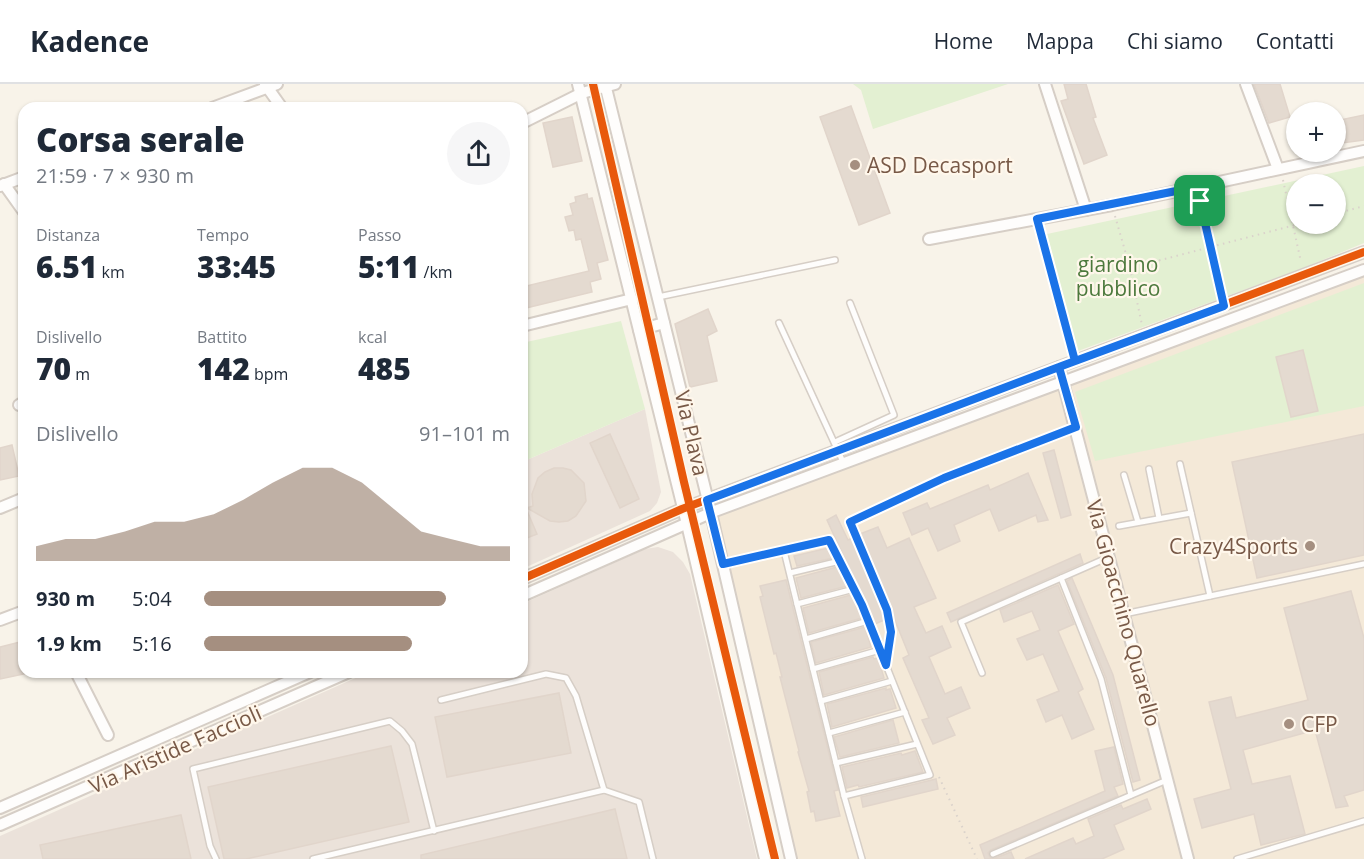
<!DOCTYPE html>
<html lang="it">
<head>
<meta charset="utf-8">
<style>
  :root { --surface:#fff; --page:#f6f6f7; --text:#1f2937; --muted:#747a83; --line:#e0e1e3; --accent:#a58f80 }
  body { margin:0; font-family:"Open Sans",sans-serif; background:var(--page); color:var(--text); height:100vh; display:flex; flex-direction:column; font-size:22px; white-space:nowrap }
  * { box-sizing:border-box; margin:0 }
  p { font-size:20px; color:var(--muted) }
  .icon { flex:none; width:33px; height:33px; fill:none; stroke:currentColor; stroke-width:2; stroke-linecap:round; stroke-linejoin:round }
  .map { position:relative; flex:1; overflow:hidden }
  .details { position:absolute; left:18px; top:18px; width:510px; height:576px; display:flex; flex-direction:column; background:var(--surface); border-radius:18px; box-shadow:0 2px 4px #0004 }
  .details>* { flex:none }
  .controls { position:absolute; left:1286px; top:18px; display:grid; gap:12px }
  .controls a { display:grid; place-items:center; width:60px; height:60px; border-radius:50%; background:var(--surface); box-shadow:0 2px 4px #0004; font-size:30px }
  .pin { position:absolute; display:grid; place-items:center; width:51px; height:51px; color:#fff; margin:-26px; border-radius:12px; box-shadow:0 3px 9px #0006 }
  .round { display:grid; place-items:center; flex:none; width:63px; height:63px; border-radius:32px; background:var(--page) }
  .summary { display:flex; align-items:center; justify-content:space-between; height:102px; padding:0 18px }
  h1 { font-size:33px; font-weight:800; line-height:45px }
  .metrics { display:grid; grid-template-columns:repeat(3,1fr); gap:9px; height:102px; padding:6px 18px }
  .metrics div { display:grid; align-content:center }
  .metrics b { font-size:30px; font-weight:800 }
  .metrics small { font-size:16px; font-weight:400 }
  .metrics p { font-size:16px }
  .chart { height:168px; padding:12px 18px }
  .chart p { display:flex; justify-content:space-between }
  .chart svg { width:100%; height:108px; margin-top:6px; fill:var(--accent); opacity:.7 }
  ul { padding:0 18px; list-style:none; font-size:20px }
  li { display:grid; grid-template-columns:96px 72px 1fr; align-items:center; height:45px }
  li i { height:15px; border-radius:8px; background:var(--accent) }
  header { display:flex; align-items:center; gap:36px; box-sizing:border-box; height:84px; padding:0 30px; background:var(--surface); border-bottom:2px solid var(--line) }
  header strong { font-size:28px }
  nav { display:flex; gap:33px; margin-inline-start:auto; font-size:21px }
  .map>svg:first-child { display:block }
</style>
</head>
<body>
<header>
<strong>Kadence</strong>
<nav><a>Home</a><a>Mappa</a><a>Chi siamo</a><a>Contatti</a></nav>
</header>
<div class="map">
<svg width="1364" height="775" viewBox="0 0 1364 775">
  <rect width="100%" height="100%" fill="#f8f3e9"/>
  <polygon fill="#f4e9d8" points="1364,186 1364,775 791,775 711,429"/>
  <g fill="#ebe2da">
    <polygon points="645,325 661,408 657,419 650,427 522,485 522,378"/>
    <polygon points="658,463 673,468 683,478 690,490 757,775 0,775 0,752 369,588 522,588 522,520 645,465"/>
  </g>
  <g fill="#e3f0d2" fill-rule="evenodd">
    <polygon points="853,0 1008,0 873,45 861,6"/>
    <path d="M1364 82V159L1303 184 1078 267 1047 150ZM1296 100H1335V140H1296Z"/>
    <polygon points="1364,199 1364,322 1095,377 1075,308"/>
    <polygon points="621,237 645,325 522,378 522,259"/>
  </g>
  <g fill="#e4dad0" stroke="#e1d5cb" stroke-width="1.5">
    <polygon points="1064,0 1086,0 1096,33 1093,34 1107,71 1084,80 1061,17 1068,15"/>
    <polygon points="1254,0 1280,0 1290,33 1269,39"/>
    <polygon points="851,22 890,129 859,141 820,33"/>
    <polygon points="1364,31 1364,56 1335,60 1335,37"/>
    <polygon points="572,33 582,77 553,83 543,39"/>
    <polygon points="587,110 588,115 592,114 608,176 597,179 601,195 590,198 592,208 522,225 522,203 589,187 581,155 576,156 574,146 569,147 565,133 573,131 570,120 576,118 575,113"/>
    <polygon points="708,225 717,247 707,252 717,297 690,303 675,240"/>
    <polygon points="1303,266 1318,327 1291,333 1276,273"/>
    <polygon points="610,350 639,415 620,424 590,359"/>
    <polygon points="1364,350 1364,471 1257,494 1232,378"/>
    <polygon points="12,361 19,392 0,396 0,364"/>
    <polygon points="1054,366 1071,431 1061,434 1043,369"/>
    <polygon points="554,384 563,384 571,386 584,399 586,417 576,432 568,437 559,438 550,437 527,424 533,422 532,410 538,394 545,388"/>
    <polygon points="1028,389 1048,436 1038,438 1036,431 999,447 990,425 954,441 960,457 938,467 928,444 912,451 903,429 927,419 930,425 988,401 990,406"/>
    <polygon points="522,415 537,450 522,456"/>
    <polygon points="836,431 848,456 852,454 882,527 884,536 875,540 827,436"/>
    <polygon points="878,443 887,464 909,454 936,514 914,523 926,549 942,542 951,563 929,573 945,610 961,603 970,624 947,634 955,651 933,660 922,636 929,634 903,574 909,571 860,450"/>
    <polygon points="828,464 833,474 797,482 794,472"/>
    <polygon points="1080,470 1083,479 951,538 947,529"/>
    <polygon points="837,483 847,502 801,514 796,494"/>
    <polygon points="1072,494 1113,591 1140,696 1133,698 1106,594 1067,497"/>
    <polygon points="786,496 838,706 834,707 840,732 816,737 814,727 811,728 807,708 809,707 798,668 799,667 780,593 782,593 776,569 774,570 760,513 763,512 760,502"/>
    <polygon points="1058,501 1074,540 1058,547 1083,605 1078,608 1094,645 1072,655 1062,631 1046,638 1037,616 1059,607 1043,570 1027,576 1017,555 1040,546 1032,527 1004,538 1000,526"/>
    <polygon points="1351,507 1364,554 1364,706 1344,712 1348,722 1336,724 1315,646 1243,666 1252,700 1290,692 1305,750 1261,761 1254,730 1202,744 1194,715 1231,705 1209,618 1231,613 1236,634 1308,616 1284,524"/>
    <polygon points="851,511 862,534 809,549 803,524"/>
    <polygon points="865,543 871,563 816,579 811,558"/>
    <polygon points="24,557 24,590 0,595 0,563"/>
    <polygon points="873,573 874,575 878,574 884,594 824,611 819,588"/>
    <polygon points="886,604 886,606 890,605 896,624 832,643 827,620"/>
    <polygon points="559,609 571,669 447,693 435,633"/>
    <polygon points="893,636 899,659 840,673 834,653"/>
    <polygon points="391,662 409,738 246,775 224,775 208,703"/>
    <polygon points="1114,663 1123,700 1114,703 1118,712 991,766 988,769 990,773 993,775 1011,768 1014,775 985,775 980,761 1105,707 1095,667"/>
    <polygon points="915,667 923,688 859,703 858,701 847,704 842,683 901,669 902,671"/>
    <polygon points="936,695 938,705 863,723 861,713"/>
    <polygon points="1147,715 1151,725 1114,741 1124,765 1102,775 1025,775 1073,754 1076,760 1094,752 1088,735 1121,721 1123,725"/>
    <polygon points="615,725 627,775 421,775 421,771"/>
    <polygon points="181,731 191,775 43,775 40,761"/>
  </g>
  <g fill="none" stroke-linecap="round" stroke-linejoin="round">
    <g stroke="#d6cec6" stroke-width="8">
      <g id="service">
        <polyline points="658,213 835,176"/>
        <polyline points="779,239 844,380"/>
        <polyline points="835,358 894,331 850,219"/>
        <polyline points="1180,380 1210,512"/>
        <polyline points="1149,385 1159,434"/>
        <polyline points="1124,391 1138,438"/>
        <polyline points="1119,442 1191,429"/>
        <polyline points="784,467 829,455 862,521 930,691 844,712"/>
        <polyline points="723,480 784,467 844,712 862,775"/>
        <polyline points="790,489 840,477"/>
        <polyline points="1061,494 1101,595 1131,711"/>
        <polyline points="797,520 854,505"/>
        <polyline points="1124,530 1364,480"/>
        <polyline points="806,555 868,537"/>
        <polyline points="886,581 891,548 887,526 850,438 944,394 1074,343"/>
        <polyline points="813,585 880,566"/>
        <polyline points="982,589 961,538 1109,473"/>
        <polyline points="441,616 546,590 566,594 576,612 604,706"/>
        <polyline points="821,617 892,597"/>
        <polyline points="829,649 905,628"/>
        <polyline points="836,679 917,660"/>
        <polyline points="993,770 1167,696"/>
        <polyline points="216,775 210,762 193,685 390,637 402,647 412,660 434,747"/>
        <polyline points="313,775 604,706 639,718 653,775"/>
        <polyline points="1237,775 1364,737"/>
      </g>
    </g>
    <g stroke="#d6cec6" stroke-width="14">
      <g id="minor">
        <polyline points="265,0 282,24"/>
        <polyline points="578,0 687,440 765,775"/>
        <polyline points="605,0 711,429 791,775"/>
        <polyline points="1045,0 1086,126"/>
        <polyline points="1246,0 1278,85"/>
        <polyline points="212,24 277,0"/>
        <polyline points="522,39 582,9 615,0"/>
        <polyline points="4,100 24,128"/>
        <polyline points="0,102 24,93"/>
        <polyline points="929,155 1112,121 1364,67"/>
        <polyline points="522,242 632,215"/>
        <polyline points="639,246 664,239"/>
        <polyline points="1059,283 1188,775"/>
        <polyline points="19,321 24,318"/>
        <polyline points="0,424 24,414"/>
        <polyline points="522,495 682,425 1364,168"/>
        <polyline points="522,512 715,427 1364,186"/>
        <polyline points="0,536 24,527"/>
        <polyline points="76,588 108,651"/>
        <polyline points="0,724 310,588"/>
        <polyline points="0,741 349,588"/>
      </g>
    </g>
    <g stroke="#dad2cb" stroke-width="2" stroke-dasharray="1.5 4.5" stroke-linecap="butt">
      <polyline points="1283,96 1301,178"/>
      <polyline points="1199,114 1222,211"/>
      <polyline points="1335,130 1364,122"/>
      <polyline points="1115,132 1130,184 1142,241"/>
      <polyline points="1040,146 1072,266"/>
      <polyline points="1130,184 1299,140"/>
      <polyline points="939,693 977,775"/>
    </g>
    <use href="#service" stroke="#fefdfc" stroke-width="5"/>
    <use href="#minor" stroke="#fefdfc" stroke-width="10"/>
    <g stroke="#fff7eb" stroke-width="11">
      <g id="cycleway">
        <polyline points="593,0 684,398 775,775"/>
        <polyline points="522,495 682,425 1364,168"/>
      </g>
    </g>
    <use href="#cycleway" stroke="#e8590c" stroke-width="8"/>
  </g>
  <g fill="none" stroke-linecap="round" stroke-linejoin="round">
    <g stroke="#fff" stroke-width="12">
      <path id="route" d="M1200 117 1224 222C1169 242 1114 263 1059 283L707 416 723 480 829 456 862 521 886 581 891 548 887 526 850 438 944 394 1076 343 1059 283 1075 277 1037 135 1196 103 1200 117"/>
    </g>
    <use href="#route" stroke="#1a73e8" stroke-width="8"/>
  </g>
  <g fill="#a58f80" stroke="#fff7eb" stroke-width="2">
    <circle cx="855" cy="81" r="6"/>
    <circle cx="1310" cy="462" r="6"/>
    <circle cx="1289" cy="640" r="6"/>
  </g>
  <g text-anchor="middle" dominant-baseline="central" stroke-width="4.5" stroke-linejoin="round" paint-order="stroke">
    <g font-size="21" fill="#785947" stroke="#fff7eb" text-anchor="start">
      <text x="867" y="81">ASD Decasport</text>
      <text x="1298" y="462" text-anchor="end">Crazy4Sports</text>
      <text x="1301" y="640">CFP</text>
    </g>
    <g font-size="21" fill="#4c793c" stroke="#fff7eb">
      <text x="1118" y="180">giardino<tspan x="1118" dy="24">pubblico</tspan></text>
    </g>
    <g font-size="21" fill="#785947" stroke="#fff7eb">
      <text transform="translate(692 349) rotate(77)">Via Plava</text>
      <text transform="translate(1124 529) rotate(75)">Via Gioacchino Quarello</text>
      <text transform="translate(175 665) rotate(-24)">Via Aristide Faccioli</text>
    </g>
  </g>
</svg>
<div class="controls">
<a>+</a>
<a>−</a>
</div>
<div class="pin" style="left:1200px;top:117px;background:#1e9e55"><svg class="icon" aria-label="arrive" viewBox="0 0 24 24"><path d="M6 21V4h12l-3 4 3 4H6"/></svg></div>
<section class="details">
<div class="summary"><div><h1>Corsa serale</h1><p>21:59 · 7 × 930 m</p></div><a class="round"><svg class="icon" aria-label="share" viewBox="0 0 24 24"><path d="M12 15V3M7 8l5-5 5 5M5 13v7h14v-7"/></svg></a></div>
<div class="metrics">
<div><p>Distanza</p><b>6.51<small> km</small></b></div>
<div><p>Tempo</p><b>33:45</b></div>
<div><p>Passo</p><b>5:11<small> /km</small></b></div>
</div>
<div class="metrics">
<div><p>Dislivello</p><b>70<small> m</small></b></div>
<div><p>Battito</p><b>142<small> bpm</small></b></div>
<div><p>kcal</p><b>485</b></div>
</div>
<div class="chart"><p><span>Dislivello</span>91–101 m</p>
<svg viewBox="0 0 160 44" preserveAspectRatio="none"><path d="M0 44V38L10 35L20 35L30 32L40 28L50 28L60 25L70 19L80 12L90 6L100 6L110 12L120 22L130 32L140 35L150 38L160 38V44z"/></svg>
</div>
<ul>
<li><b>930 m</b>5:04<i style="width:79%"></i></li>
<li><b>1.9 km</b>5:16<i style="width:68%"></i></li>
</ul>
</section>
</div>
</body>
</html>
